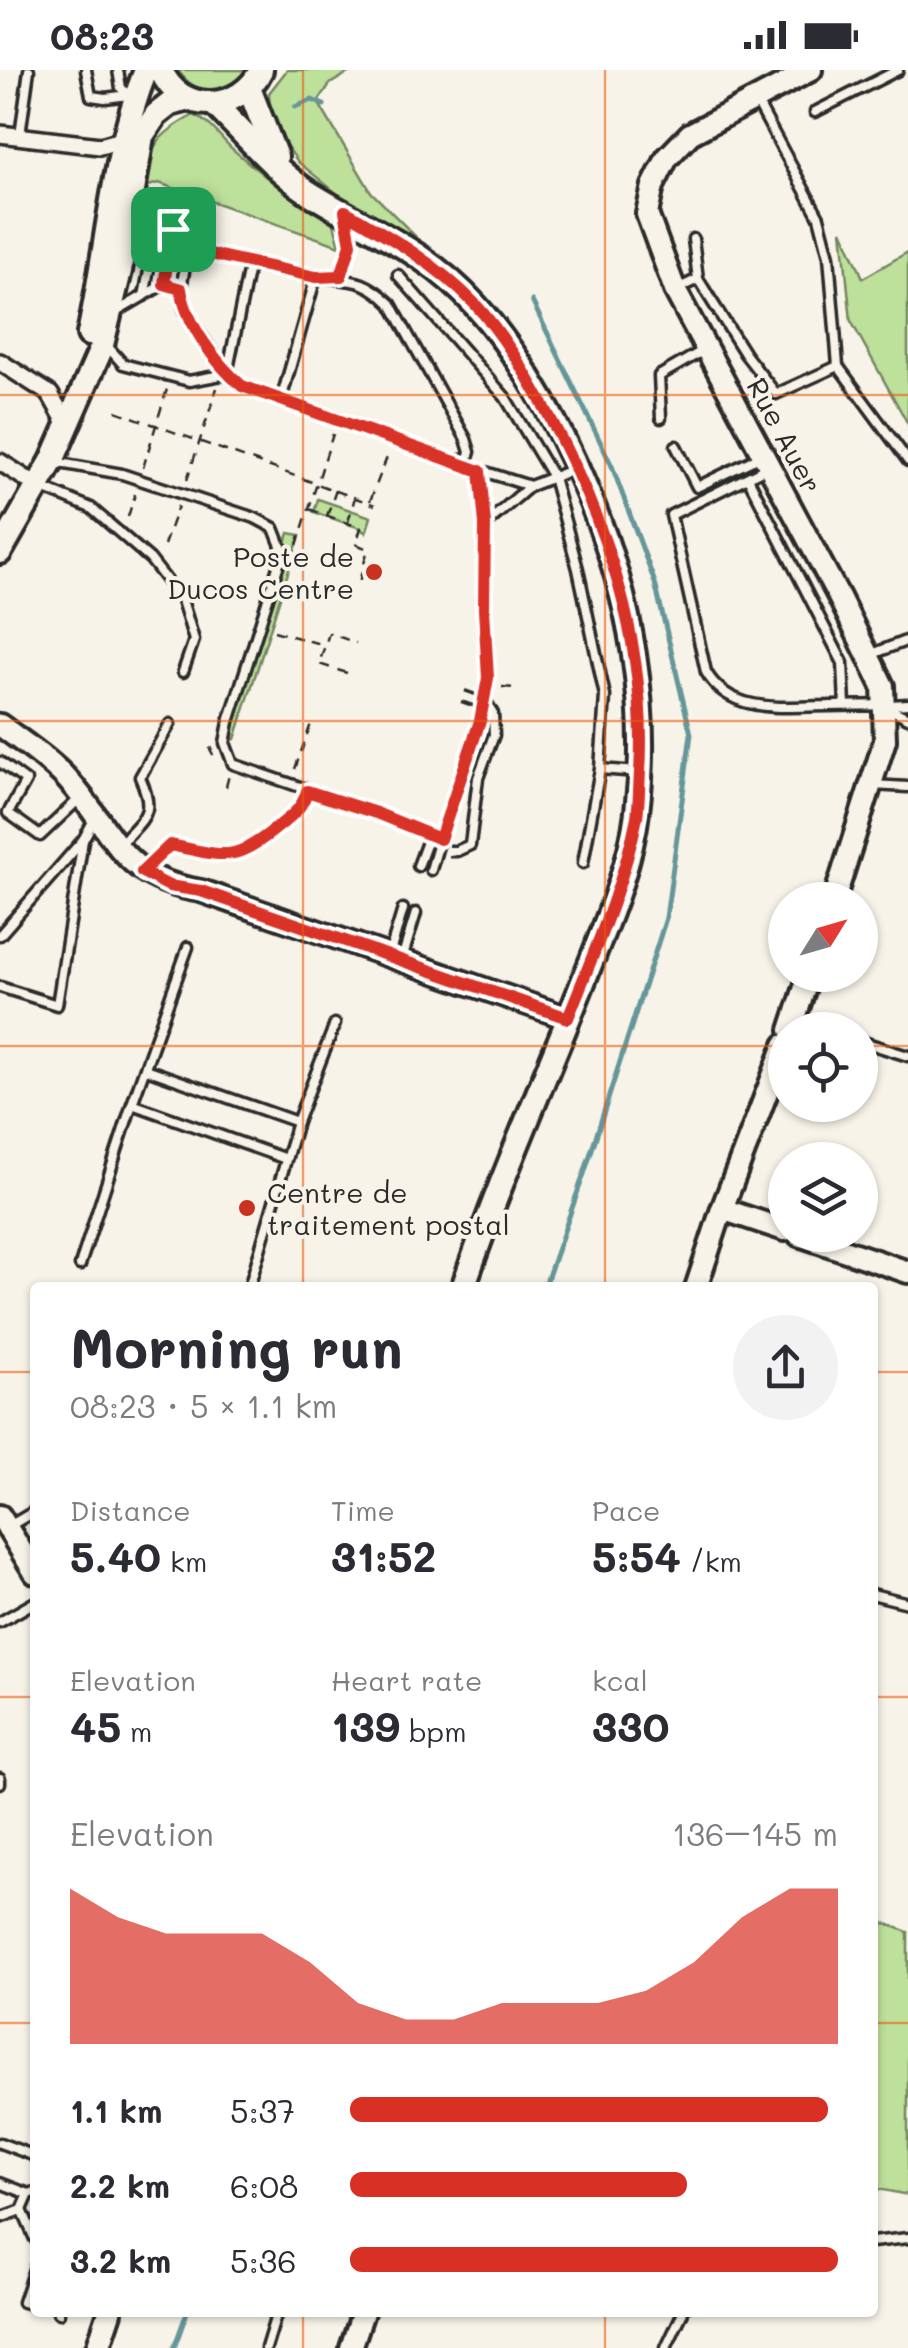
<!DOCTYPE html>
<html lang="en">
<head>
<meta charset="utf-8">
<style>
  :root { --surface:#fff; --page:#f2f2f3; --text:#2b2b33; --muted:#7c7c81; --accent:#d93025 }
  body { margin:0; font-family:Mali,sans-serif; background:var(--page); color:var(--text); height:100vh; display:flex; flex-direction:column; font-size:38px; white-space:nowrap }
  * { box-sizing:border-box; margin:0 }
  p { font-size:32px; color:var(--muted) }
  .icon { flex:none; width:55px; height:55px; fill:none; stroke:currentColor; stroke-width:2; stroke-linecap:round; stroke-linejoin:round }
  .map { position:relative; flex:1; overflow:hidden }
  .side { position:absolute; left:30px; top:1212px; width:848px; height:1035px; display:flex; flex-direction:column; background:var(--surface); border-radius:10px; box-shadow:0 2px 8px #0004 }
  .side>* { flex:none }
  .needle { width:65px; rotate:53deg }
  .buttons { position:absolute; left:768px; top:812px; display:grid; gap:20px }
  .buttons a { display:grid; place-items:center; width:110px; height:110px; border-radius:50%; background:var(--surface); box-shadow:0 2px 8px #0004; font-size:50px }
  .pin { position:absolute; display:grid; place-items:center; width:85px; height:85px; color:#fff; margin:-42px; border-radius:20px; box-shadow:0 5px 15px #0006 }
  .round { display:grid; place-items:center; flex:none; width:105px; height:105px; border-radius:52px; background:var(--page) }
  .summary { display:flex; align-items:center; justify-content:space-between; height:170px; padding:0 40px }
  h1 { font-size:55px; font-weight:700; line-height:75px }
  .stats { display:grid; grid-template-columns:repeat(3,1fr); gap:15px; height:170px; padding:10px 40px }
  .stats div { display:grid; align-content:center }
  .stats b { font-size:42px; font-weight:700 }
  .stats small { font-size:28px; font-weight:400 }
  .stats p { font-size:28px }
  .chart { height:280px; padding:20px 40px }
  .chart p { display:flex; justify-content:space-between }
  .chart svg { width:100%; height:180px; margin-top:10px; fill:var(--accent); opacity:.7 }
  ul { padding:0 40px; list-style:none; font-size:32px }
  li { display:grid; grid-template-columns:160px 120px 1fr; align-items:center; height:75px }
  li i { height:25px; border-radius:12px; background:var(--accent) }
  .status { display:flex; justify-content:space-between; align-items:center; height:70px; padding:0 50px; background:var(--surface); direction:ltr }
  .status svg { height:28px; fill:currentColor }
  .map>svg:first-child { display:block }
</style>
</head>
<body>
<div class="status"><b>08:23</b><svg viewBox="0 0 49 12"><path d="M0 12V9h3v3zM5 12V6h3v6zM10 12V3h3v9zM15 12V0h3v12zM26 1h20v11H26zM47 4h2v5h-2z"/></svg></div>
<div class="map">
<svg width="908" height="2278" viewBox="0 0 908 2278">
  <rect width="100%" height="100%" fill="#f7f3e8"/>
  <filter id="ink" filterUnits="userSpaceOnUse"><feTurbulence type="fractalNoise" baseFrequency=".01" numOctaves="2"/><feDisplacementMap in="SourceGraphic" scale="20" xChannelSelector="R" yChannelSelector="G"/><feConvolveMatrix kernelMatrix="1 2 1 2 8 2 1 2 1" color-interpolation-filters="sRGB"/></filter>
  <g filter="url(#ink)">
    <g fill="#bde09a" stroke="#748662" stroke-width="2.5">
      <path d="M178 0H247C229 27 196 28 178 0Z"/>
      <polygon points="287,0 353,0 330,14 318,32 371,122 416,167 355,138 298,92 271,54 269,23"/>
      <path d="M194 45C214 54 220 69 236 82 267 109 299 133 334 154L340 176 159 113 145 117C147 77 159 63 194 45Z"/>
      <polygon points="842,160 863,208 908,182 908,354 851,251"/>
      <polygon points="318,429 371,447 366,463 360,458 314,442"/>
      <polygon points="289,463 300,465 235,669 225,673"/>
      <polygon points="872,1848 908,1862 908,2125 873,2118"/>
    </g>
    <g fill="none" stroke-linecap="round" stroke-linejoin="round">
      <g stroke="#659699" stroke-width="5">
        <polyline points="295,37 312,30 324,35"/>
        <polyline points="532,231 612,396 655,513 691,664 666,848 585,1101 544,1218"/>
        <polyline points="174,2278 187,2242"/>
      </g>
      <g stroke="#2b2b2b" stroke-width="15">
        <g id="lane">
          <polyline points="86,0 91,26 105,28 129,25"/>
          <polyline points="118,0 121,18 131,27"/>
          <polyline points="757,32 819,147 829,186 838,296"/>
          <polyline points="815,42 898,0"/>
          <polyline points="20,65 29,0"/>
          <polyline points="136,141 151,155 191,162 206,183 250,192 227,304"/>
          <polyline points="693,169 698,209"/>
          <path d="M250 192C270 197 291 202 312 206 349 212 361 205 391 234L466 369 470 382 468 388 454 392"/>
          <polyline points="398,205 505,327 553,407 578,499 605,626 600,699 637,702"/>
          <polyline points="341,206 351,174 347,151"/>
          <polyline points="164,214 173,159"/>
          <polyline points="181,219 184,239 227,304"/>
          <polyline points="675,220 698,209 745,284 776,324 838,296 908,391"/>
          <polyline points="144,226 158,157"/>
          <polyline points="116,242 164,214 181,219 191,162"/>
          <polyline points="281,330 316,207"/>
          <polyline points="661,348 659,306 704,280"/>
          <polyline points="676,376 697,417 763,385"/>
          <polyline points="54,392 122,404 255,448 274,458 283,481 229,652 225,673 233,694 376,743 440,769 480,651 489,608 484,539 485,455 530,416 454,392 241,316 227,304 189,311 123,294 108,277"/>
          <path d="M766 398 671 445 706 602C731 646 787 636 829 636 855 635 881 636 908 634"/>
          <polyline points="481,401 485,455"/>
          <polyline points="748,408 843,593 845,635"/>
          <polyline points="530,416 572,400"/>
          <polyline points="43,418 91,438 150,489 182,530 194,570 183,602"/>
          <polyline points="870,585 908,570"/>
          <polyline points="888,638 908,648"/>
          <polyline points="0,692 26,711 8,743 40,766 79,729"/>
          <polyline points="872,715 908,717"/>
          <path d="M120 774C145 746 156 744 140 707L170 654"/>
          <polyline points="583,793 600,699"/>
          <polyline points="418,796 430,764"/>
          <path d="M145 799 171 775C226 786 232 794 279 756 292 745 302 739 307 721"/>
          <polyline points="431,800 440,769"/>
          <polyline points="0,865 83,770 95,748"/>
          <polyline points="390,882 403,839"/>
          <polyline points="402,889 416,843"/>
          <polyline points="0,917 57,935 83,770"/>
          <polyline points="794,952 822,960"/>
          <polyline points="860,971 908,986"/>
          <polyline points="146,999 297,1052"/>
          <polyline points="132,1034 286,1089"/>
          <polyline points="80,1195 132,1034 188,877"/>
          <polyline points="249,1218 297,1052 335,954"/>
          <polyline points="11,1455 35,1441"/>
          <polyline points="872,1524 908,1533"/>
          <polyline points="0,1552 35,1532"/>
          <polyline points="0,1708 0,1713"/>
          <polyline points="0,2073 35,2086"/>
          <polyline points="0,2113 29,2124"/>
          <polyline points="22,2140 35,2169"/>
          <polyline points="0,2148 22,2140 29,2124 35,2122"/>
          <polyline points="872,2172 908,2168"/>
          <polyline points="35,2196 23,2232 35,2235"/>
          <polyline points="58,2242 59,2243"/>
          <polyline points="266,2278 277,2242"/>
          <polyline points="666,2278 683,2242"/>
        </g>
      </g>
      <g stroke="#2b2b2b" stroke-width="22">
        <g id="street">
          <polyline points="0,64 100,76 122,70"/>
          <polyline points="0,292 50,324 68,356"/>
          <polyline points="0,392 39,417"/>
        </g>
      </g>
      <g stroke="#2b2b2b" stroke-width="28">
        <g id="secondary">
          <polyline points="811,0 690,64 667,88 653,116 647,144 675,220 839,527 883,616 885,670 834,830"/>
          <path d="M0 655C22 672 49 689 68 710 117 765 119 808 201 821L568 948"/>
          <polyline points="791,960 809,905"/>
          <polyline points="722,1139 785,1160"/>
          <polyline points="799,1165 908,1202"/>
          <polyline points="696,1218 722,1139 785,975"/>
          <polyline points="0,1446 35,1503"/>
          <polyline points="351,2278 363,2242"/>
        </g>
      </g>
      <g stroke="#2b2b2b" stroke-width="30">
        <g id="primary">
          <path d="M161 0C180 46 241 42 261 0"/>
          <polyline points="249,18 276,87"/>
          <path d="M214 34C244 63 273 99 308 122 370 161 425 179 476 236 526 292 563 363 591 431 631 529 650 637 637 742 630 801 603 860 582 915 542 1016 498 1115 463 1218"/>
          <path d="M89 264C108 176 112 84 146 0"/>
          <polyline points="0,482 52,391 101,279 120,201 142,66 156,45 170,34 189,29"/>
          <polyline points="98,2278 110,2242"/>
        </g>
      </g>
      <g stroke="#2b2b2b" stroke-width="2.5" stroke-dasharray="10 8" stroke-linecap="butt">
        <polyline points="116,341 375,435"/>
        <polyline points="143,398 167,319"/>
        <polyline points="187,410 217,318"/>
        <polyline points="370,431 389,382"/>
        <polyline points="309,439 361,458 356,474 368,479 358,516"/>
        <polyline points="327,446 336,420"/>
        <polyline points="128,447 135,424"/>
        <polyline points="348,452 355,427"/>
        <polyline points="164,475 178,436"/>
        <polyline points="297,475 333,364"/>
        <polyline points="274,561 324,575"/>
        <polyline points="347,603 319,594 329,563 356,573"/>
        <polyline points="502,617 515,618"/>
        <polyline points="213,678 210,679 217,692"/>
        <polyline points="295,699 312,651"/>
        <polyline points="226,717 229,705"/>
      </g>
      <use href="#lane" stroke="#f7f3e8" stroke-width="8"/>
      <use href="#street" stroke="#f7f3e8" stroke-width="15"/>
      <use href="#secondary" stroke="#f7f3e8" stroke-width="20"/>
      <use href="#primary" stroke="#f7f3e8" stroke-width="22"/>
      <g stroke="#2b2b2b" stroke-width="15" stroke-linecap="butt">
        <polyline id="lane-bridge" points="449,781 457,781 470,775 478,708 494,665 493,644 488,635 463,626"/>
      </g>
      <use href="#lane-bridge" stroke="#f7f3e8" stroke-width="8"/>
    </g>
  </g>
  <g fill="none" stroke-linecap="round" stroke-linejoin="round" filter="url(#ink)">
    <g stroke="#fff" stroke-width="20">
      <path id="route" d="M345 141C392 168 436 194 474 233 504 265 525 302 546 340 606 451 648 573 640 702 639 717 639 733 637 747 623 817 594 882 568 948L201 821 169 816 142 802 170 775C226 786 232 794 279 756 292 745 302 739 307 721L376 743 440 769 480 651 488 608 484 539 485 454 480 401 242 316C215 293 186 253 181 219L164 214 173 159 191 162 206 183 316 207 341 206 351 174Z"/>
    </g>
    <use href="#route" stroke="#d93025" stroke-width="12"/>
  </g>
  <path fill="none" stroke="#e8590c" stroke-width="2.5" stroke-opacity="0.55" d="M303 0V1218M605 0V1218M0 325H908M0 651H908M0 976H785M860 976H908M0 1302H35M872 1302H908M0 1627H35M872 1627H908M0 1953H35M872 1953H908M303 2242V2278M605 2242V2278"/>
  <g fill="#c8321e" stroke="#f7f3e8" stroke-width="4">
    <circle cx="374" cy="502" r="10"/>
    <circle cx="247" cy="1138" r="10"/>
  </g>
  <g text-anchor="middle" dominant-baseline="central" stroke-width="8" stroke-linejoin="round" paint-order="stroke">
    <g font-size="28" fill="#2b2b2b" stroke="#f7f3e8">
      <text transform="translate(785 365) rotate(62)">Rue Auer</text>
    </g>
    <g font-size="28" fill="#2b2b2b" stroke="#f7f3e8" text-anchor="end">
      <text x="354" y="486">Poste de<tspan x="354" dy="32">Ducos Centre</tspan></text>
      <text x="267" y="1122" text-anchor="start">Centre de<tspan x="267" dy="32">traitement postal</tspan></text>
    </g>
  </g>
</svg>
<div class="buttons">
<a><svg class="needle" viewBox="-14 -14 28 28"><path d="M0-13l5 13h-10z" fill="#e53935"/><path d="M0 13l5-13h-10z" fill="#7c7c81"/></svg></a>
<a><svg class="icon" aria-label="locate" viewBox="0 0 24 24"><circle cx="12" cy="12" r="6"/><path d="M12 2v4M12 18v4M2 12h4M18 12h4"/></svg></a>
<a><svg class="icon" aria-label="layers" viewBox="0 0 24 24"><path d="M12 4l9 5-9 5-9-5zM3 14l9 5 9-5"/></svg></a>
</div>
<div class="pin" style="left:173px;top:159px;background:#1e9e55"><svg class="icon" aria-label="arrive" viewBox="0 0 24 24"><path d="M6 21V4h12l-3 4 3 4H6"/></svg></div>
<section class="side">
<div class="summary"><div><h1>Morning run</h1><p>08:23 · 5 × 1.1 km</p></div><a class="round"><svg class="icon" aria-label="share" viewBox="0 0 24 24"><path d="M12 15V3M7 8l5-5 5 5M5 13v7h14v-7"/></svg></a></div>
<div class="stats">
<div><p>Distance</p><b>5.40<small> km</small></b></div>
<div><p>Time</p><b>31:52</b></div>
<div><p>Pace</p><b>5:54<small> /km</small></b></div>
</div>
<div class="stats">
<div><p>Elevation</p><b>45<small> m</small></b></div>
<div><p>Heart rate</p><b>139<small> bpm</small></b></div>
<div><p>kcal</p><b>330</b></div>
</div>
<div class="chart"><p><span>Elevation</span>136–145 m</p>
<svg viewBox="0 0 160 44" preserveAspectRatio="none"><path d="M0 44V6L10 13L20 17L30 17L40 17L50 24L60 34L70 38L80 38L90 34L100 34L110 34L120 31L130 24L140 13L150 6L160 6V44z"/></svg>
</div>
<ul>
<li><b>1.1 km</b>5:37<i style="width:98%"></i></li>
<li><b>2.2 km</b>6:08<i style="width:69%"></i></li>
<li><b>3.2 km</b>5:36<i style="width:100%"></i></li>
</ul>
</section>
</div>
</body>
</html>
